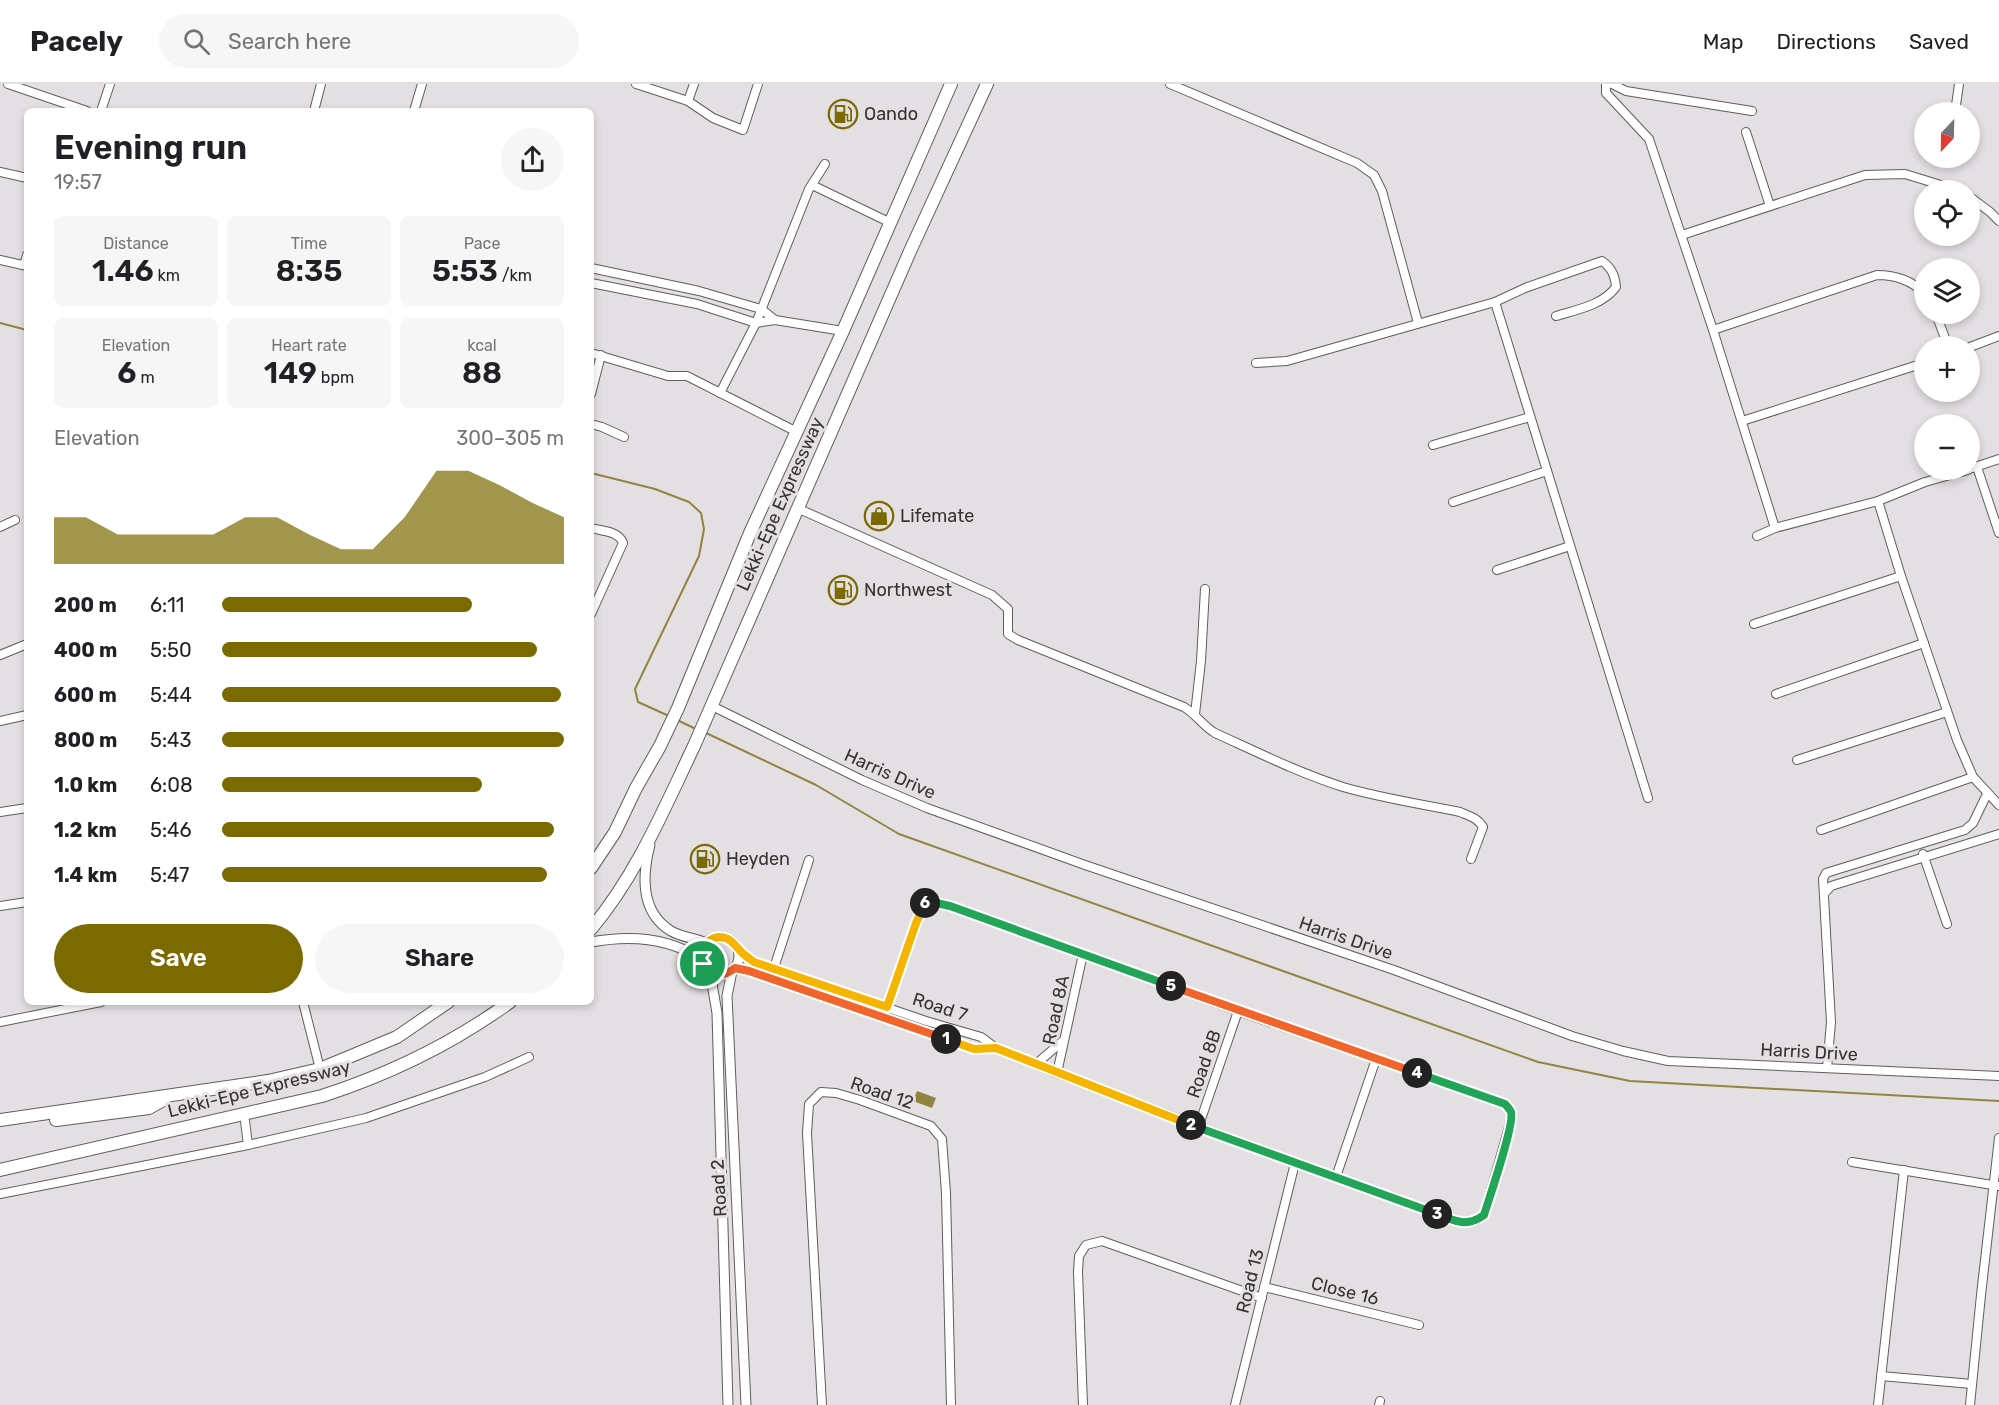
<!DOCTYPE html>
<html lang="en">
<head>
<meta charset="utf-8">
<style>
  :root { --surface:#fff; --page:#f6f6f6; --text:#202124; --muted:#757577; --line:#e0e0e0; --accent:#7b6a01 }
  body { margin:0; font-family:Rubik,sans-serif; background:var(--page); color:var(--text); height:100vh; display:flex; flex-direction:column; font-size:22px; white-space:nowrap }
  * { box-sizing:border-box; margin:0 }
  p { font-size:20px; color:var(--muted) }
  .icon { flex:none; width:33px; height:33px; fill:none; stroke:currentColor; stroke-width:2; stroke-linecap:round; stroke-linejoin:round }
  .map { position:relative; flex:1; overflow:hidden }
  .sheet { position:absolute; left:24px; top:24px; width:570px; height:897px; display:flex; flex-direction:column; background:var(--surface); border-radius:9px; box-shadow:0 3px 9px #0003 }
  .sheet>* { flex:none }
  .needle { width:39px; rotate:202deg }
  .tools { position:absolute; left:1914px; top:18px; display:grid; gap:12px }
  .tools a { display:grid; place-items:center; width:66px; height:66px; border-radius:50%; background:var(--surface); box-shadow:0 3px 9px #0003; font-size:30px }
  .pin { position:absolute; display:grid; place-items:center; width:51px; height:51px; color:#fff; margin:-26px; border:3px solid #fff; border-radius:50%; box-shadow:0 2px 6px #0007 }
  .km { position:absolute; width:30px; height:30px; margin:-15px; border-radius:50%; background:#222; color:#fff; font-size:16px; line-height:30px; text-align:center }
  .round { display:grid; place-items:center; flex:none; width:63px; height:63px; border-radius:32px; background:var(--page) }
  .head { display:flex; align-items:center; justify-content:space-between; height:102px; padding:0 30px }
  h1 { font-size:33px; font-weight:600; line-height:45px }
  .stats { display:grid; grid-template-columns:repeat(3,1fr); gap:9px; height:102px; padding:6px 30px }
  .stats div { display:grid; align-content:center; border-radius:9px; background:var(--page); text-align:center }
  .stats b { font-size:30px; font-weight:600 }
  .stats small { font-size:16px; font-weight:400 }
  .stats p { font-size:16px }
  .chart { height:168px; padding:12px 30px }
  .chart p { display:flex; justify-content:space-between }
  .chart svg { width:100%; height:108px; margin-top:6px; fill:var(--accent); opacity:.7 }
  .primary-button { display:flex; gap:12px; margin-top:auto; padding:12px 30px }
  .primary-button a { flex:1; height:69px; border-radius:36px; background:var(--accent); color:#fff; font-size:24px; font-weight:600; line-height:69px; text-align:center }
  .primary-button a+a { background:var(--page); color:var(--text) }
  ul { padding:0 30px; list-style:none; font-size:20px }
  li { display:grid; grid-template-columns:96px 72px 1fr; align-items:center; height:45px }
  li i { height:15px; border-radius:8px; background:var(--accent) }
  header { display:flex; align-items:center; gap:36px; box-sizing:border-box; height:84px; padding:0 30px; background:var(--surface); border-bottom:2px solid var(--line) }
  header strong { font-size:28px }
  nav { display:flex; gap:33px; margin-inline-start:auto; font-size:21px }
  .search { width:420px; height:54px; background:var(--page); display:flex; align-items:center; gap:15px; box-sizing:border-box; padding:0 21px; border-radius:33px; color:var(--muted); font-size:22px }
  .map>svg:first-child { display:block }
</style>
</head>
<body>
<header>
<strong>Pacely</strong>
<div class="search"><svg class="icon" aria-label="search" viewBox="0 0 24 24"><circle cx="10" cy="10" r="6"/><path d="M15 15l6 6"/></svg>Search here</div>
<nav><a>Map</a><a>Directions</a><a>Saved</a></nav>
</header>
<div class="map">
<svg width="1999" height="1321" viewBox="0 0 1999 1321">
  <rect width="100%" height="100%" fill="#e4dfe3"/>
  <polygon fill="#928440" points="917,1007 936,1014 932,1024 913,1017"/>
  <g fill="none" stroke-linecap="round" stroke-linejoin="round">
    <g stroke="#928440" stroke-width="2">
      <polyline points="0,239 27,246"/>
      <polyline points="591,389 655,405 689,418 701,429 704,445 699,472 635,605 638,618 669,632"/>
      <polyline points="677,636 696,645"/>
      <polyline points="704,648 816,701 899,750 1538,978 1630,997 1999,1017"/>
    </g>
    <g stroke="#605c5f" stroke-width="10">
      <g id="minor">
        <polyline points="8,0 87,27"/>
        <polyline points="636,0 688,17 713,34 743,46 758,0"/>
        <polyline points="1170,0 1357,79 1374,91 1382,107 1418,239"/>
        <polyline points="1606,0 1606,9 1649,55 1713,246 1775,444"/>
        <polyline points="1612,0 1626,7 1752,27"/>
        <polyline points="688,17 694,0"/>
        <polyline points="101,27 110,0"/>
        <polyline points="314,27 321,0"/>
        <polyline points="414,27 422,0"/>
        <polyline points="1955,28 1959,0"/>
        <polyline points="1746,48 1770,122"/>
        <polyline points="0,88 27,94"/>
        <polyline points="812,101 891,139"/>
        <polyline points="1970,113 1990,128 1999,137"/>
        <polyline points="1682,151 1865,91 1905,90 1957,106"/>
        <polyline points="0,176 27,182"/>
        <polyline points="24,181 27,171"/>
        <polyline points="591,184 699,207 761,225 775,236"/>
        <polyline points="591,199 697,220 756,239 775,236 843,247"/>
        <polyline points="1495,218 1648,714"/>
        <polyline points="1936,230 1948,262"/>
        <path d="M1713 246 1877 191C1896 191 1911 196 1924 209"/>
        <polyline points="1970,263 1999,252"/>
        <polyline points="591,269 668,292 687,292 797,348"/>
        <path d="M1256 279 1287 277 1495 218 1525 204 1602 177C1612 184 1615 192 1616 203 1603 221 1576 226 1556 232"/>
        <polyline points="720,309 756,239 809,105 825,80"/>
        <polyline points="591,310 601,271"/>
        <polyline points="1742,337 1924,279"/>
        <polyline points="591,340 602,343 624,353"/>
        <polyline points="1433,361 1530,333"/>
        <polyline points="1977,383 1999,449"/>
        <polyline points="1972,384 1999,375"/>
        <polyline points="1878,417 1901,492 1957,656 1973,693 1999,721"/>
        <polyline points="1453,418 1547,387"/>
        <path d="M797 424 992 511 1008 525V550L1018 556 1184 623C1196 630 1203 642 1215 649 1257 668 1299 689 1343 703 1381 714 1421 720 1460 728 1469 732 1478 734 1483 743L1471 775"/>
        <polyline points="0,443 15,436"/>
        <path d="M591 444C602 447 619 447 623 459L591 530"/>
        <polyline points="1757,452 1775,444 1878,417 1925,398 1968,386"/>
        <polyline points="1497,486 1570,462"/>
        <polyline points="1754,540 1901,492"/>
        <polyline points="0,571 27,560"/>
        <polyline points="1776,610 1924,559"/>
        <polyline points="712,622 862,696 927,724 1085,781 1394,886 1572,952 1623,967 1668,977 1999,992"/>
        <polyline points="1195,630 1201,577 1205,505"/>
        <polyline points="0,637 27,631"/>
        <polyline points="1797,676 1947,628"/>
        <polyline points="0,728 27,724"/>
        <polyline points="1821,746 1973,693"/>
        <polyline points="1923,770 1947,840"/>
        <polyline points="1824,810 1831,802 1999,750"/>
        <polyline points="0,822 27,818"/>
        <polyline points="738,866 754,878 926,937 981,953 996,964 1057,989 1295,1079 1463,1139 1475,1137 1484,1131 1511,1036 1511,1028 1505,1020 1238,927 950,822 927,817 923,822 916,839 887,923 883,934"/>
        <polyline points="734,884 749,887 974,965 996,964"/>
        <polyline points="773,887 809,776"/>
        <polyline points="303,918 320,985"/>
        <polyline points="0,938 101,918"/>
        <polyline points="1036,980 1064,956"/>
        <polyline points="1827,984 1831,938 1823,795 1826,789 1965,746 1973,739 1987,710"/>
        <polyline points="1057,989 1083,870"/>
        <polyline points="244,1029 248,1061"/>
        <polyline points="1198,1044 1238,927"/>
        <polyline points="1852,1078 1999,1102"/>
        <polyline points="1336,1093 1376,975"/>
        <polyline points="0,1110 248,1061 366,1034 485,993 529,973"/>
        <polyline points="1264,1203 1419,1241"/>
        <polyline points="1881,1292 1972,1300"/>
        <polyline points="822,1321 807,1049 809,1020 821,1008 836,1009 860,1016 931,1042 942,1055 946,1109 951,1321"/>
        <polyline points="1083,1321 1078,1188 1079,1172 1086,1161 1102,1157 1262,1214"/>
        <polyline points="1235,1321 1295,1079"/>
        <polyline points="1379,1321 1380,1317"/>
        <polyline points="1878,1321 1904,1086"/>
        <polyline points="1970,1321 1981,1211 1999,1054"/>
      </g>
    </g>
    <g stroke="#605c5f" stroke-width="11">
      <g id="tertiary">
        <path d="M650 761C642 792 640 828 671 847 681 853 695 854 706 859"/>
        <circle cx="720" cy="872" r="19"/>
        <path d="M591 858C629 851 668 853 701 875"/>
        <polyline points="732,887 727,912 746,1321"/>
        <polyline points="710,888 717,929 728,1321"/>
      </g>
    </g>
    <g stroke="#605c5f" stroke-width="14">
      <g id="trunk">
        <polyline points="591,784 615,748 636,704 660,662 678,624 750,449 843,247 951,0"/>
        <path d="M591 845C636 792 664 725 694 662L911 165 987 0"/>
        <polyline points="0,1036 268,997 320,985 397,953 448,918"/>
        <polyline points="56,1036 149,1024 165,1015"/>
        <path d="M0 1086 322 1012C390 990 452 960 510 918"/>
      </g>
    </g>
    <use href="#minor" stroke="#fff" stroke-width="8"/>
    <use href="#tertiary" stroke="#fff" stroke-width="9"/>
    <use href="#trunk" stroke="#fff" stroke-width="12"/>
  </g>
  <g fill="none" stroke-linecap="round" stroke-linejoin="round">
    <g stroke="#fff" stroke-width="12">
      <path id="split-1" d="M703 880C711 892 723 894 735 884L749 887 946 955"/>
    </g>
    <g stroke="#fff" stroke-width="12">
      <polyline id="split-2" points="946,955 974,965 996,964 1191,1041"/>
    </g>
    <g stroke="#fff" stroke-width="12">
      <polyline id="split-3" points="1191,1041 1437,1130"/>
    </g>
    <g stroke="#fff" stroke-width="12">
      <path id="split-4" d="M1417 989 1505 1020C1506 1021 1511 1027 1511 1028 1515 1039 1489 1115 1484 1131 1466 1144 1456 1137 1437 1130"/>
    </g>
    <g stroke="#fff" stroke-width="12">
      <polyline id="split-5" points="1171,902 1417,989"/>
    </g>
    <g stroke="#fff" stroke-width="12">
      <polyline id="split-6" points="925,819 927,817 950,822 1171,902"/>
    </g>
    <g stroke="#fff" stroke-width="12">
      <polyline id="split-7" points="746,872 754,878 887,923 916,839 925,819"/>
    </g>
    <g stroke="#fff" stroke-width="12">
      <path id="split-8" d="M703 880C698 865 711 847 728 855 735 859 739 867 746 872"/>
    </g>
    <use href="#split-1" stroke="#f0652b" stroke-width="8"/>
    <use href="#split-2" stroke="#f5b400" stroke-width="8"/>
    <use href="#split-3" stroke="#22a559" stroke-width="8"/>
    <use href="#split-4" stroke="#22a559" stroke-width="8"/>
    <use href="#split-5" stroke="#f0652b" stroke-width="8"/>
    <use href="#split-6" stroke="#22a559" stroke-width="8"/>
    <use href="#split-7" stroke="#f5b400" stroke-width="8"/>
    <use href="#split-8" stroke="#f5b400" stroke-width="8"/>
  </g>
  <defs>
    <g id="fuel-ring" transform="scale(1.5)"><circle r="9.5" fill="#e4dfe3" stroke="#7b6a01" stroke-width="1.5"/><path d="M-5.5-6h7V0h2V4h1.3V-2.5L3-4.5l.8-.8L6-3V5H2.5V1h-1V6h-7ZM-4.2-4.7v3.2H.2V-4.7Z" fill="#7b6a01"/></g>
    <g id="shop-ring" transform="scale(1.5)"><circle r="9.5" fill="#e4dfe3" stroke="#7b6a01" stroke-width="1.5"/><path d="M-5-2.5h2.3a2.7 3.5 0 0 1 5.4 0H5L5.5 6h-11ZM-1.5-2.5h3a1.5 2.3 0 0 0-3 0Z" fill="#7b6a01"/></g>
  </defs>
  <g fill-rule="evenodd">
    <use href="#fuel-ring" x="843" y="30"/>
    <use href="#shop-ring" x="879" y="432"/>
    <use href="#fuel-ring" x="843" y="506"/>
    <use href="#fuel-ring" x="705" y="775"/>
  </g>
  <g text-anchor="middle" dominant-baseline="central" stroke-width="6" stroke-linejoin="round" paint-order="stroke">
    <g font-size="18" fill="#353334" stroke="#e4dfe3" text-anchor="start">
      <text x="864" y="30">Oando</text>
      <text x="900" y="432">Lifemate</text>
      <text x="864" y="506">Northwest</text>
      <text x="726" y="775">Heyden</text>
    </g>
    <g font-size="18" fill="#353334" stroke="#e4dfe3">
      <text transform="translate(780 420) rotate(-66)">Lekki-Epe Expressway</text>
      <text transform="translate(890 690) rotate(24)">Harris Drive</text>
      <text transform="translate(1346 854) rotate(19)">Harris Drive</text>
      <text transform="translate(940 923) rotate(18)">Road 7</text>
      <text transform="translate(1056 926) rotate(-78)">Road 8A</text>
      <text transform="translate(1809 968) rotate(3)">Harris Drive</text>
      <text transform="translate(1204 980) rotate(-71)">Road 8B</text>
      <text transform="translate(259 1005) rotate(-14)">Lekki-Epe Expressway</text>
      <text transform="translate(882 1009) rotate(19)">Road 12</text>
      <text transform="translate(719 1104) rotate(-93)">Road 2</text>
      <text transform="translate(1250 1197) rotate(-76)">Road 13</text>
      <text transform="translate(1345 1207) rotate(14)">Close 16</text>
    </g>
  </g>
</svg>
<div class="tools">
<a><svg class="needle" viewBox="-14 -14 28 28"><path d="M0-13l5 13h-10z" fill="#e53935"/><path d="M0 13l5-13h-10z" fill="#757577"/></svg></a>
<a><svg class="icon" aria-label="locate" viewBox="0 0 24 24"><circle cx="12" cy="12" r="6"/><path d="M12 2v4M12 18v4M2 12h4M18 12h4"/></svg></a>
<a><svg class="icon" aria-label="layers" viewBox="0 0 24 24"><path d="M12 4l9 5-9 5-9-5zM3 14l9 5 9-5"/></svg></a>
<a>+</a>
<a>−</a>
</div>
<div class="pin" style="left:703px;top:880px;background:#1e9e55"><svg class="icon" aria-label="arrive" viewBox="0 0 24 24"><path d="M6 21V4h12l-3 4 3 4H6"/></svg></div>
<b class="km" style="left:946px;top:955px">1</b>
<b class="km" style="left:1191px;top:1041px">2</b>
<b class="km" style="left:1437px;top:1130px">3</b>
<b class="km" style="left:1417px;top:989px">4</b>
<b class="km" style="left:1171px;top:902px">5</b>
<b class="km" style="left:925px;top:819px">6</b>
<section class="sheet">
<div class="head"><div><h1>Evening run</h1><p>19:57</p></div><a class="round"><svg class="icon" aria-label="share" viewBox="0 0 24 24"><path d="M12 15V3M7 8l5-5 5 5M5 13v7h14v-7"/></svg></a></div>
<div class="stats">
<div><p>Distance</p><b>1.46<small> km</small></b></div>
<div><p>Time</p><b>8:35</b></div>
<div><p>Pace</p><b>5:53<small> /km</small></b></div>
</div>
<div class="stats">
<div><p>Elevation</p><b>6<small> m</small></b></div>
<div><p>Heart rate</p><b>149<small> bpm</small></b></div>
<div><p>kcal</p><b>88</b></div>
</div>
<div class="chart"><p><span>Elevation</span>300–305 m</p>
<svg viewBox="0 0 160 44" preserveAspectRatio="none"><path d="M0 44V25L10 25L20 32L30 32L40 32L50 32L60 25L70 25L80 32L90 38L100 38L110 25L120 6L130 6L140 12L150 19L160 25V44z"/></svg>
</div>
<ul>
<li><b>200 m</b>6:11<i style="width:73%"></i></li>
<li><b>400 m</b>5:50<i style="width:92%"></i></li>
<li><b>600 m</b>5:44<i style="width:99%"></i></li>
<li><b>800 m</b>5:43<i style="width:100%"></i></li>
<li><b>1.0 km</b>6:08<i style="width:76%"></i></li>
<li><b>1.2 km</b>5:46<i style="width:97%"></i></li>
<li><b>1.4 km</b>5:47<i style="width:95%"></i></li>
</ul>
<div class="primary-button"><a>Save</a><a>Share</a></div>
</section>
</div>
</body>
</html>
